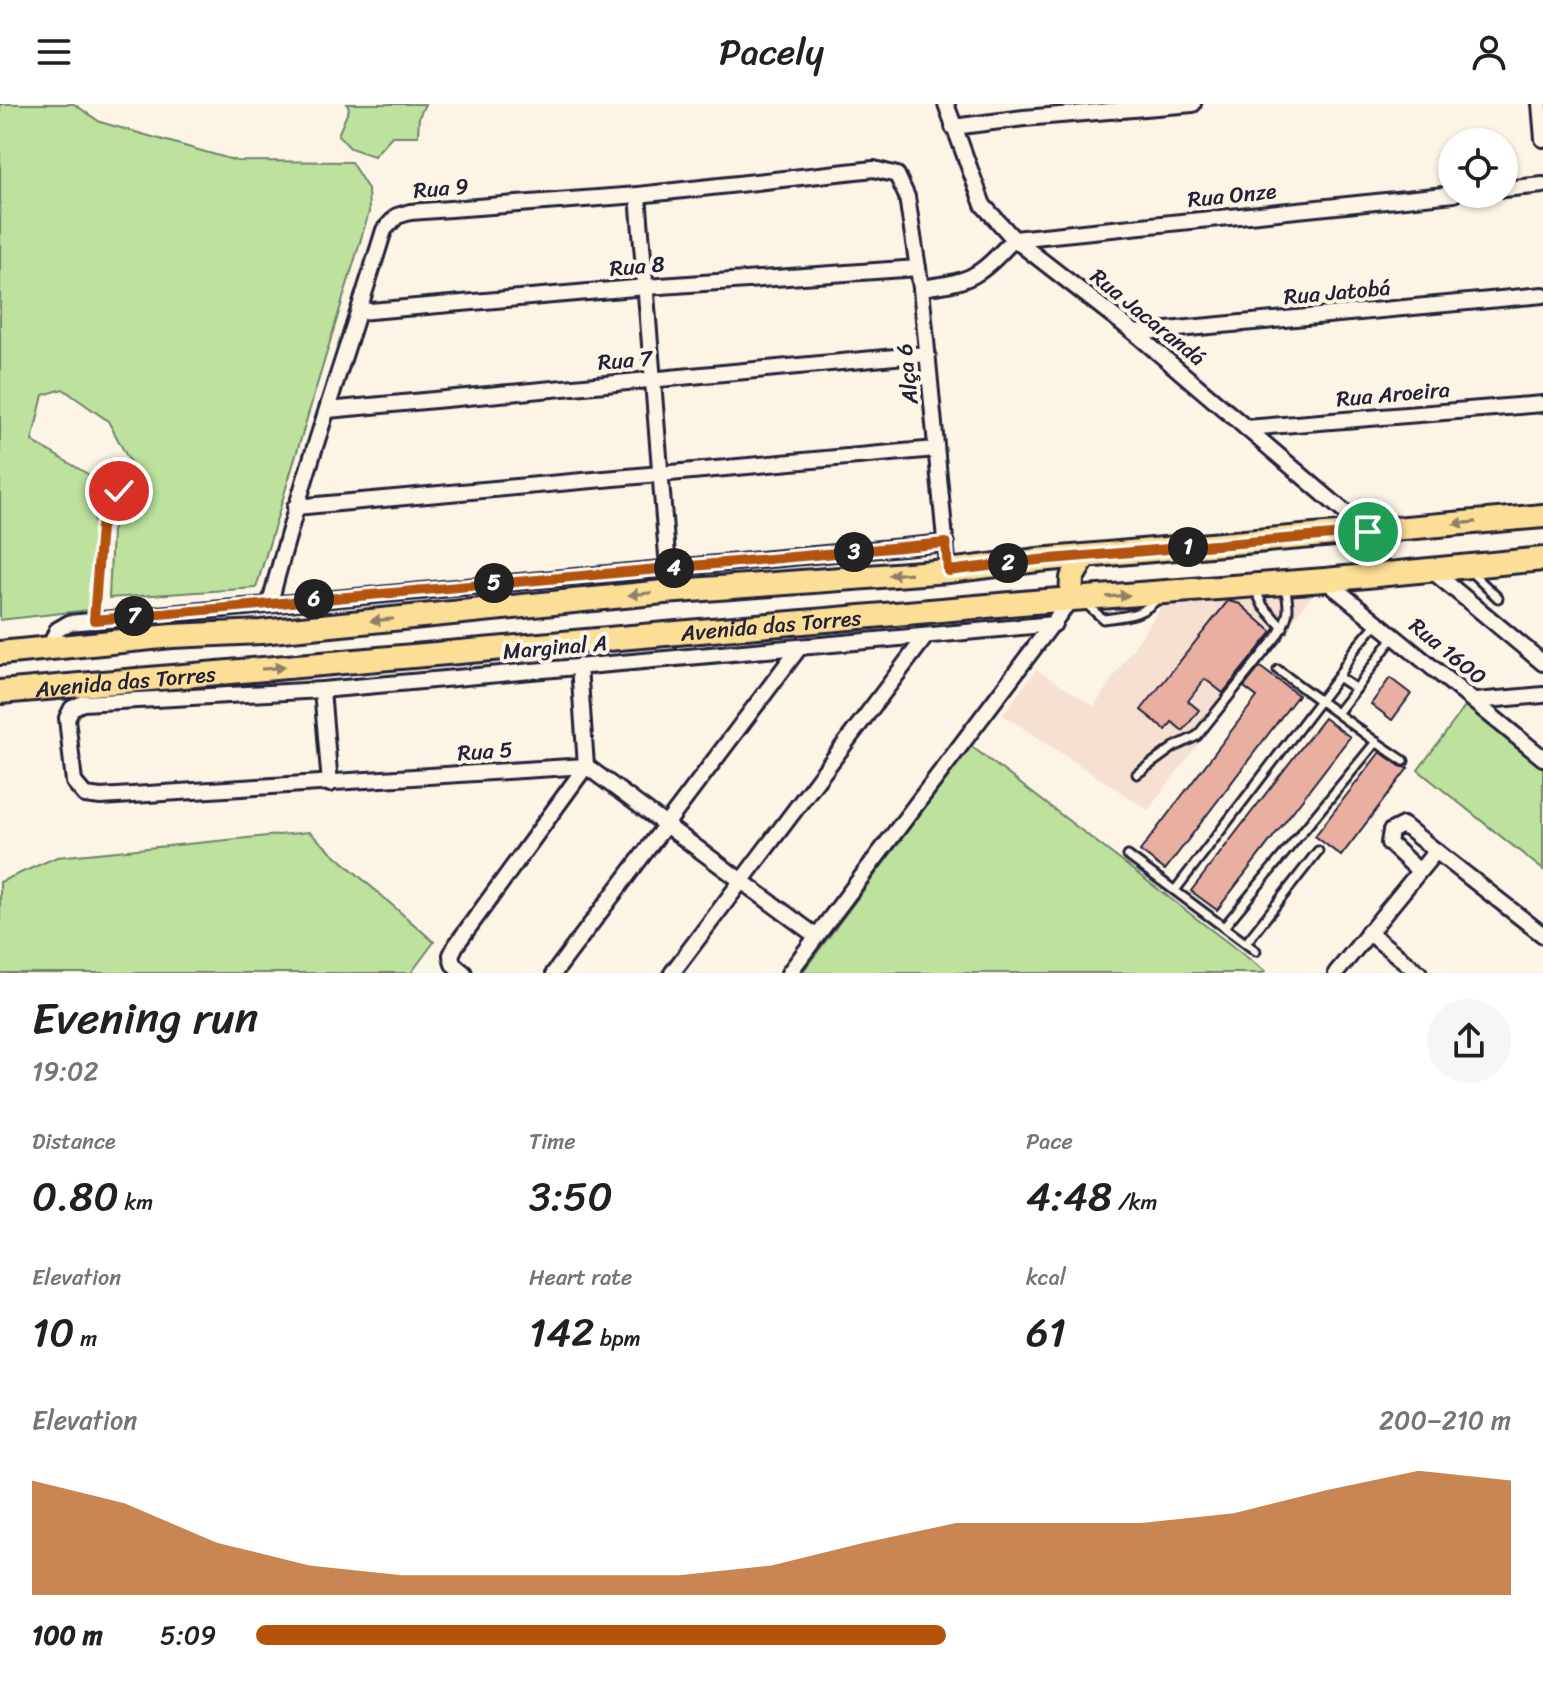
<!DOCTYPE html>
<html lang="en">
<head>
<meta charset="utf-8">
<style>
  :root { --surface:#fff; --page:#f6f6f6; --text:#202124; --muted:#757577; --accent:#b45309 }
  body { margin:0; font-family:Sriracha,sans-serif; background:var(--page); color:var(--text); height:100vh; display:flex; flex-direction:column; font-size:30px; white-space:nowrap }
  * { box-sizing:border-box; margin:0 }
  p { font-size:26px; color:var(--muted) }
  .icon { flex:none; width:44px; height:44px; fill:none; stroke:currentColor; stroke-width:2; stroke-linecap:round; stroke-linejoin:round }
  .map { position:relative; height:869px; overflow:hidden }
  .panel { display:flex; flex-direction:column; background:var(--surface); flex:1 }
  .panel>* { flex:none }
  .controls { position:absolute; left:1438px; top:24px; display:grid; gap:16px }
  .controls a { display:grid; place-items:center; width:80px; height:80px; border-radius:50%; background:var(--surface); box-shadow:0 2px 6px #0004; font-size:40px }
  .pin { position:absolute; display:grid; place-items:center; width:68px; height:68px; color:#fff; margin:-34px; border:4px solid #fff; border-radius:50%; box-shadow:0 2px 8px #0007 }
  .km { position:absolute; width:40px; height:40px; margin:-20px; border-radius:50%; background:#222; color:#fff; font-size:22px; line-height:40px; text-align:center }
  .round { display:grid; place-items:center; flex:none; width:84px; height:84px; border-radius:42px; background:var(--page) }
  .summary { display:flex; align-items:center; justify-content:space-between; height:136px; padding:0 32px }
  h1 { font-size:44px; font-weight:600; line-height:60px }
  .figures { display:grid; grid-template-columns:repeat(3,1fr); gap:12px; height:136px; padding:8px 32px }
  .figures div { display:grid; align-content:center }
  .figures b { font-size:40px; font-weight:600 }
  .figures small { font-size:22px; font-weight:400 }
  .figures p { font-size:22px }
  .chart { height:224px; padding:16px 32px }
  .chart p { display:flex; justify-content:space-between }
  .chart svg { width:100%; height:144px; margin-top:8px; fill:var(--accent); opacity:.7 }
  ul { padding:0 32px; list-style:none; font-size:26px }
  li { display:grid; grid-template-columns:128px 96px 1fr; align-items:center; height:60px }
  li i { height:20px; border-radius:10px; background:var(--accent) }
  header { display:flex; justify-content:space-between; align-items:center; height:104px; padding:0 32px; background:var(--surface); font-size:36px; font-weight:600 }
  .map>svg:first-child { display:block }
</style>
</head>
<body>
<header><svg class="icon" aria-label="menu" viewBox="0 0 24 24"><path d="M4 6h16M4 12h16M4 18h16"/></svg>Pacely<svg class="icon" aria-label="person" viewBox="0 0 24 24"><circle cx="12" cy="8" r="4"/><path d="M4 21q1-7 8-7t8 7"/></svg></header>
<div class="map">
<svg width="1543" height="869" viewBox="0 0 1543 869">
  <rect width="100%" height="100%" fill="#fcf5e5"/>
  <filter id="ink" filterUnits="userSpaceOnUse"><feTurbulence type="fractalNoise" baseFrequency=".0125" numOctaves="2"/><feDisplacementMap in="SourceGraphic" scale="16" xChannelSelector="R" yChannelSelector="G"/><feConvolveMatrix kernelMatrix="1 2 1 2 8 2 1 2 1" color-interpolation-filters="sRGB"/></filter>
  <g filter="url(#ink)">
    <polygon fill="#f6e0d1" points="1312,491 1148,706 1003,611 1036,565 1094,602 1167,494"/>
    <g fill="#bce29d" stroke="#6f826c" stroke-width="2">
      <polygon points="0,0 74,0 100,18 237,57 351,58 368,85 369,108 256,484 109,494 112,427 127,394 131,360 108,317 63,285 43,291 32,337 91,372 100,494 89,506 0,516"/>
      <polygon points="347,0 425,0 419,13 418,32 392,32 374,52 350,44 338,31 349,5"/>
      <polygon points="1470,596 1543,656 1543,766 1418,666"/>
      <polygon points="971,642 1265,867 1263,869 802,869"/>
      <polygon points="309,728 434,838 411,869 0,869 0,778 57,753"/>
    </g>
    <g fill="#e9b0a1" stroke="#22223b" stroke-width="2">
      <polygon points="1228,497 1240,500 1272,528 1223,589 1205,575 1188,597 1199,606 1183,627 1172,618 1166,626 1141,606"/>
      <polygon points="1260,563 1298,591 1165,766 1140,747 1257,593 1244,583"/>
      <polygon points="1390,574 1411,590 1392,616 1371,600"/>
      <polygon points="1324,614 1350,633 1217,806 1191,787"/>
      <polygon points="1380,648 1400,662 1408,664 1341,752 1315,732"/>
    </g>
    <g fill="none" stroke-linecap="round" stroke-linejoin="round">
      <g stroke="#22223b" stroke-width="13">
        <g id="lane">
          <polyline points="1471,468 1498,494"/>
          <polyline points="1256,487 1263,502 1283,524"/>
          <path d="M1085 499 1103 515C1126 512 1143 512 1159 493"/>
          <polyline points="94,516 101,423 116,403 119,387 113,366"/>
          <polyline points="1377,519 1353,547 1338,573 1356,585 1394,532"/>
          <polyline points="1278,566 1376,638"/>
          <polyline points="1338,608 1356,585"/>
          <path d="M1137 670 1174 643 1197 632 1277 532C1290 511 1290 506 1285 482"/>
          <polyline points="1128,752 1256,847"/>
          <polyline points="1176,785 1338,573"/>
          <polyline points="1224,823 1376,638 1404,657"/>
          <polyline points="1246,839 1318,747"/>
        </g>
      </g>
      <g stroke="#22223b" stroke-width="20">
        <g id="street">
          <polyline points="946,0 983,101 1014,135 1135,229 1368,428"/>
          <polyline points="1540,0 1543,35"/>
          <polyline points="953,23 1024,14 1193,0"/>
          <polyline points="1504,85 1543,81"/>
          <polyline points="638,91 668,464"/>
          <path d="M921 184C973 177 977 174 1014 135L1454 90"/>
          <polyline points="359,208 646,183 918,164"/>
          <polyline points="1135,229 1543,191"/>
          <polyline points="328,306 927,250"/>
          <polyline points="1246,324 1543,300"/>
          <polyline points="295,403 936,345"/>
          <polyline points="1430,465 1543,559"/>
          <polyline points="1325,476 1543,654"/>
          <path d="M270 499C302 373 346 251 384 126L397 112 410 108 638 91 874 65 897 71 907 93 921 184 948 467"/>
          <polyline points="49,545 57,526 69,519 946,439"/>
          <polyline points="322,586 330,680"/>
          <polyline points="1476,597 1543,591"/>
          <polyline points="1419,767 1389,739 1391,727 1403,721 1436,747"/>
          <polyline points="1368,828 1419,869"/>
          <polyline points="816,832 586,662 101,693 85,691 74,678 67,614 72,604 83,599 322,586 1054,520"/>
          <polyline points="464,869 453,860 451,851 456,841 586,662 579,562"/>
          <polyline points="554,869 799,544"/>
          <polyline points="672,869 926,532"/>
          <polyline points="789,869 1071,495"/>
          <polyline points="1336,869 1436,747 1543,831"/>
        </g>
      </g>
      <g stroke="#22223b" stroke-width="28">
        <g id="primary">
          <polyline points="1071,495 1072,474 1085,452"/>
          <polyline points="0,549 172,532 261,528 664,488 948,467 1038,456 1543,412"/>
          <path id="s1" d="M0 588 1033 498 1325 476 1543 455"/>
        </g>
      </g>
      <use href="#lane" stroke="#fcf5e5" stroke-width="7"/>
      <use href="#street" stroke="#fcf5e5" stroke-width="14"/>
      <use href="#primary" stroke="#fcde96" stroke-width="22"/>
    </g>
    <defs><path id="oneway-solid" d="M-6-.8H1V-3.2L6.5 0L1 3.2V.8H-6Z" transform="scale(2)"/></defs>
    <g fill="#8f8068">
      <use href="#oneway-solid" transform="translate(1465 419) rotate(175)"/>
      <use href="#oneway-solid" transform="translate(900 470) rotate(176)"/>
      <use href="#oneway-solid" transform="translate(640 490) rotate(174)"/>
      <use href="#oneway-solid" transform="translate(1118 492) rotate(-4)"/>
      <use href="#oneway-solid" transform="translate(382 516) rotate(174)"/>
      <use href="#oneway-solid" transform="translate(273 564) rotate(-5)"/>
    </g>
  </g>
  <g fill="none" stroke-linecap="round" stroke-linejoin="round" filter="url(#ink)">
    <g stroke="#fff" stroke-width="16">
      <polyline id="route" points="119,387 116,403 101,423 94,516 946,439 948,467 1038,456 1368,428"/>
    </g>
    <use href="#route" stroke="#b45309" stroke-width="10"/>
  </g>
  <g text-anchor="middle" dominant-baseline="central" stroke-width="8" stroke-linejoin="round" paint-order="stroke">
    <g font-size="22" fill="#22223b" stroke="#fcf5e5">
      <text transform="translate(441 84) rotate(-5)">Rua 9</text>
      <text transform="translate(1232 91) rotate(-6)">Rua Onze</text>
      <text transform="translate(637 162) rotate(-5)">Rua 8</text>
      <text transform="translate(1337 188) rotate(-5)">Rua Jatobá</text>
      <text transform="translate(1148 213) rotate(39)">Rua Jacarandá</text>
      <text transform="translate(625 256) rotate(-5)">Rua 7</text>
      <text transform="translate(907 270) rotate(-96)">Alça 6</text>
      <text transform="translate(1393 290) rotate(-5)">Rua Aroeira</text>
      <text stroke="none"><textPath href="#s1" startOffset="774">Avenida das Torres</textPath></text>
      <text transform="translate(555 543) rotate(-5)">Marginal A</text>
      <text transform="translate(1448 547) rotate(39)">Rua 1600</text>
      <text stroke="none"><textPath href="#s1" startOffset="126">Avenida das Torres</textPath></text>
      <text transform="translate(485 647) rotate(-4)">Rua 5</text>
    </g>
  </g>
</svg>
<div class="controls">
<a><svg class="icon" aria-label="locate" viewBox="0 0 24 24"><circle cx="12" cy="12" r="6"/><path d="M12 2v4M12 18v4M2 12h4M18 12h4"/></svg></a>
</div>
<div class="pin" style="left:1368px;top:428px;background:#1e9e55"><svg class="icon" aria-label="arrive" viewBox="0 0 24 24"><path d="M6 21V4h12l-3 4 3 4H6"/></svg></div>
<div class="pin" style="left:119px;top:387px;background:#d93025"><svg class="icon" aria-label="check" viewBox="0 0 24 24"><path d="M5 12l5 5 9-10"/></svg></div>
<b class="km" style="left:1188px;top:443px">1</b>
<b class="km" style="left:1008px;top:459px">2</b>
<b class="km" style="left:854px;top:448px">3</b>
<b class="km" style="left:674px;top:464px">4</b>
<b class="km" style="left:494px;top:479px">5</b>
<b class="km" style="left:314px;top:495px">6</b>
<b class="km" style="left:134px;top:512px">7</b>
</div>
<section class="panel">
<div class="summary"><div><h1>Evening run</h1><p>19:02</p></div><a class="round"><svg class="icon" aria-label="share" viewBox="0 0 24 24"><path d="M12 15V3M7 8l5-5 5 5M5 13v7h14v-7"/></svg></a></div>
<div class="figures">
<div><p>Distance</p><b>0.80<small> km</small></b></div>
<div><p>Time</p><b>3:50</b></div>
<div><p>Pace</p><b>4:48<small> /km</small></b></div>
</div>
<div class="figures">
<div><p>Elevation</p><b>10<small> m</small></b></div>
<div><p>Heart rate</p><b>142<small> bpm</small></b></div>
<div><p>kcal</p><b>61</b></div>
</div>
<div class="chart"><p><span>Elevation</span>200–210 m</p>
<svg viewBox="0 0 160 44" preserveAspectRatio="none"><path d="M0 44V9L10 16L20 28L30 35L40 38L50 38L60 38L70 38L80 35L90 28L100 22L110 22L120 22L130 19L140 12L150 6L160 9V44z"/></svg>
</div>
<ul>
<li><b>100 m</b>5:09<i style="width:55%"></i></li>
</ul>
</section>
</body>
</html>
